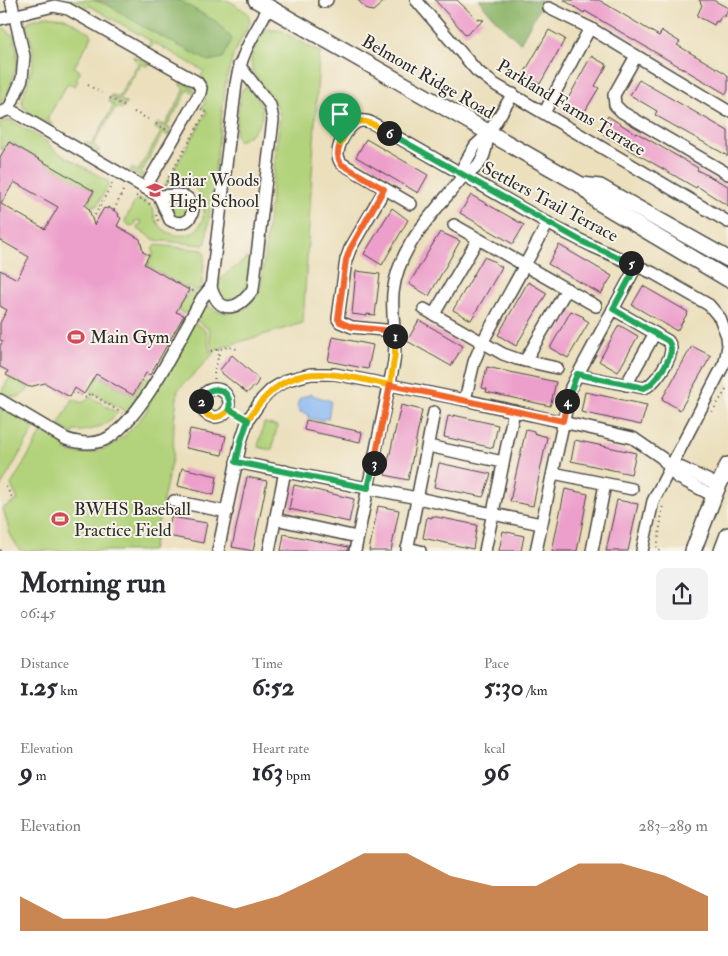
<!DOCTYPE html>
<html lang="en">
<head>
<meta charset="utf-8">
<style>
  :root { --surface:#fff; --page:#f2f2f3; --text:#2b2b33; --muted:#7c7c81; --accent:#b45309 }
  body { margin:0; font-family:"IM FELL Double Pica",serif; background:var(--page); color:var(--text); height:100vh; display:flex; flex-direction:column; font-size:19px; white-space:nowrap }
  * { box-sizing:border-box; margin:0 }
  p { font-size:16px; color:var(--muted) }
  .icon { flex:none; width:28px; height:28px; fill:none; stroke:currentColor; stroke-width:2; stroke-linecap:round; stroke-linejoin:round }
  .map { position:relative; height:551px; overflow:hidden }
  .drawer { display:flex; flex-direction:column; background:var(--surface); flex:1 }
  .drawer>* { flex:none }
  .pin { position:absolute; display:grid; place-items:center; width:42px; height:42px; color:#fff; margin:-51px -21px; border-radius:50% 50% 50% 0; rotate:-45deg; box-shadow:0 0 5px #0007 }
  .pin .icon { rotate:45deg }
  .km { position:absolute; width:25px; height:25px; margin:-12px; border-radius:50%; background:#222; color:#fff; font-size:14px; line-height:25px; text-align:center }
  .round { display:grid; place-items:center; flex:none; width:52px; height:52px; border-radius:10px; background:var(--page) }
  .overview { display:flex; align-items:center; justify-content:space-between; height:85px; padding:0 20px }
  h1 { font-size:28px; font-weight:800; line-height:38px }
  .figures { display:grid; grid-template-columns:repeat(3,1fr); gap:8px; height:85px; padding:5px 20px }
  .figures div { display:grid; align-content:center }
  .figures b { font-size:25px; font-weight:800 }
  .figures small { font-size:14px; font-weight:400 }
  .figures p { font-size:14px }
  .chart { height:140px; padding:10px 20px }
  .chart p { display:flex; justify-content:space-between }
  .chart svg { width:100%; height:90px; margin-top:5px; fill:var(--accent); opacity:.7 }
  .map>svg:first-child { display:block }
</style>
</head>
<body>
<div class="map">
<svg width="728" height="551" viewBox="0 0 728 551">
  <rect width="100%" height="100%" fill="#f7f3e8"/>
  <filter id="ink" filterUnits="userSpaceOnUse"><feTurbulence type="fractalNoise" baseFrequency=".02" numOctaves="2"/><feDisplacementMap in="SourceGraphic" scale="10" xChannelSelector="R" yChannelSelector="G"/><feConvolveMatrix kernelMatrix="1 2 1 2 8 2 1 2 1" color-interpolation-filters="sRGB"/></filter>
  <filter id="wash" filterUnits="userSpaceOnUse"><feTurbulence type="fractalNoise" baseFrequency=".0096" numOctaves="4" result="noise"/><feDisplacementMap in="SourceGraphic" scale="20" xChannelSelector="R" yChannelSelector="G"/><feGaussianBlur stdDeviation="1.12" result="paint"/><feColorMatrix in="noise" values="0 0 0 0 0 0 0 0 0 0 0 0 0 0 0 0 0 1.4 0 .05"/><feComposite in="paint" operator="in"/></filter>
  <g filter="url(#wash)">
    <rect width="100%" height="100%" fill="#ebdfbc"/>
    <g fill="#b2d37b" stroke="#6e7f53">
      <path d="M57 0H228L248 13 250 21 233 56 226 80 206 243 204 245 155 240 138 229 137 227 141 224 140 220 135 221V225L132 227 126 223 125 220 136 200 139 199C143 201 150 204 152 207 154 209 154 213 154 215 156 223 163 231 172 234 216 247 215 168 167 186L165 185 207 112 202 108 206 100 204 99 207 89 201 76 204 71 155 43 149 49 148 47 151 41 88 5 84 11 72 4Z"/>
      <polygon points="47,16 65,18 91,33 92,36 74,67 79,70 80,73 76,79 78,81 75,86 68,83 47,119 52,123 51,125 28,113 29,111 23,107 22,101 33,64 33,50 27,24 29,21"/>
      <path d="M268 27 270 30H280L321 53 319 57 303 323 219 348 178 390 174 421 173 454 152 551H20L10 534 3 508 18 500 11 485 42 432 64 444 68 445 65 451C102 461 128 437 148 409L146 405 193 322 206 331 210 352 212 351 209 329 194 319 206 300C208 302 208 305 210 307 212 310 220 312 225 312 244 315 255 302 261 286L280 116C274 86 237 76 257 43 260 38 263 31 268 27Z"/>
      <polygon points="4,28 8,31 10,35 13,34 17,52 17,64 6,99 0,105 0,29"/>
      <polygon points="133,56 149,63 149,65 147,66 141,64 121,97 120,99 126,103 126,105 110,96 113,95 118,98 139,62 134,59"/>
      <polygon points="181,82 195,90 194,93 188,90 167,126 173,132 157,123 165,125 185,89 180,85"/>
      <path d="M245 87H248C251 92 258 98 260 103 268 120 253 135 239 141L235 137 241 91Z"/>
      <polygon points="109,98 125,107 123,109 116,107 93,145 99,149 99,152 97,152 84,145 84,143 85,142 92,144 114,105 109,102"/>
      <polygon points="10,120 47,142 54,150 108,181 109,184 96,207 88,203 94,191 9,142 4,149 0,149 0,123"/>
      <polygon points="156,125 171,134 169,136 163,133 141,173 146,176 145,179 130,171 132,168 138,171 161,132 155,128"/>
      <circle cx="179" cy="209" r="8"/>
      <polygon points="155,245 203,250 205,253 202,283 199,290 196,291 188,286 186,288 147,266 153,255 153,248"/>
      <path d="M247 258 250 259C248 277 249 303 223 299L217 291 220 279Z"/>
      <polygon points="189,290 198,296 188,315 178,310"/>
      <polygon points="99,376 133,395 144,376 151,379 130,414 90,391"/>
      <path d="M10 377 29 388C20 400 13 399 1 392Z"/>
      <path d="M91 397 118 413C105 426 93 432 74 431L72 437 68 436 70 432 61 427 60 422 73 399 82 403Z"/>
      <polygon points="0,407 35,427 0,488"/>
      <polygon points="264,423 277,426 272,450 258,447"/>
    </g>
    <g fill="#8db56b" stroke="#5c704b">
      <polygon points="93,0 178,0 217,22 232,39 223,58 208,61 147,29 108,5"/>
      <polygon points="479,0 544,0 520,43 493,17"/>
    </g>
    <polygon fill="#88b8f3" stroke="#5a728f" points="309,394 331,401 328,419 324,418 323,421 308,418 308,414 300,412 297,406 299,399 304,396 308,396"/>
    <g id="blocks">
      <g fill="#ed9fcb" fill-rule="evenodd">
        <polygon points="358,0 386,0 373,11 367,10"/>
        <polygon points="435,0 457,0 477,19 484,20 466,35"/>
        <polygon points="564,0 599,0 659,36 662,31 680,42 677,45 725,73 728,76 728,90 726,94 585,11 584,13"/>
        <polygon points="699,0 713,0 728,8 725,17 722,15 718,22 716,21 714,25 697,16 702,5"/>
        <polygon points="549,30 565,39 540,84 523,75"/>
        <polygon points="591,56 607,65 595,86 599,88 594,96 585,111 581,109 576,118 562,110"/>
        <polygon points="639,80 728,131 728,156 655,115 657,111 630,95"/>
        <polygon points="608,116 636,134 637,133 698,168 697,170 728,186 728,206 697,186 696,188 606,136 599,131"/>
        <polygon points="366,139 428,175 418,193 356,157"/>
        <path d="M9 142 94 191 85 206 89 209 94 225 104 208 107 209 108 207 119 214 118 216 121 218 117 226 140 239 143 252 149 255 144 264 189 290 176 312 184 315 150 375 146 373 133 395 96 374 84 394 75 388 70 397 45 383 29 387 6 375 8 371 0 367V346L3 341 0 340V323L7 310 0 306V270L17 279 29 257 0 240V157ZM14 182 58 207 45 229 1 204Z"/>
        <polygon points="471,195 524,225 513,244 460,213"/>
        <polygon points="392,208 408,220 382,265 364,254"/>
        <polygon points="440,232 460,241 429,296 409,284"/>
        <polygon points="559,245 612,276 601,294 548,264"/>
        <polygon points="484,257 496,262 495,263 502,267 471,320 453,310"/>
        <polygon points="356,271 380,274 375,315 367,314 367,316 352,314"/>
        <polygon points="528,282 547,293 516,346 498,335"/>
        <polygon points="643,286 688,312 677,331 632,305"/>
        <polygon points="571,311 584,317 583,318 589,322 568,358 550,348"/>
        <polygon points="419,320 463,346 451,366 407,341"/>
        <polygon points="619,325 638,336 618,372 599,361"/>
        <polygon points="333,337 373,345 368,369 328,361"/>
        <polygon points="692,346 711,356 680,410 662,399"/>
        <polygon points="232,355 259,379 256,385 247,393 219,371"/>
        <polygon points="487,367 556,382 551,403 550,406 486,392 487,389 482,388"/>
        <polygon points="585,392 647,405 641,425 581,412"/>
        <polygon points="401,405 422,410 408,480 385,475"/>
        <polygon points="453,415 498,425 493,448 444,437 448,416 453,417"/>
        <polygon points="306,420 362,432 360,442 304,430"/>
        <polygon points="190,429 226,436 222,455 186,448"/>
        <polygon points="526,429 534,431 534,433 547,437 533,506 510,501"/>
        <polygon points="575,440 636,453 631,474 571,461"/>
        <polygon points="439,463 491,474 484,495 483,497 434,487"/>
        <polygon points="182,468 217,476 214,495 178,486"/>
        <polygon points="247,477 267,481 253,551 232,547"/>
        <polygon points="294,485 354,499 349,522 289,509"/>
        <polygon points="565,489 588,494 577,551 552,551"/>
        <polygon points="617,500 638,504 628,551 606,551"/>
        <polygon points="378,506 399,510 391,551 369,551"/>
        <polygon points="432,516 477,525 473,549 423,538 427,517 432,518"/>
        <polygon points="171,517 207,523 203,543 168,536"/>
        <polygon points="503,531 524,536 521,551 499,551"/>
        <polygon points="284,534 348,547 348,551 281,551"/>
      </g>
    </g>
  </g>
  <g filter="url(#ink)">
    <use href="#blocks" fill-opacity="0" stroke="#484641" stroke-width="1"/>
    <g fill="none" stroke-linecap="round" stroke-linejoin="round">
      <g stroke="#484641" stroke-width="14">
        <g id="minor">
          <polyline points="416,0 476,70 494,84 728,222"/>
          <polyline points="324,2 327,0"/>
          <polyline points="549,8 590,28 728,111"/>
          <polyline points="0,19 54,6 68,9 197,82 201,88 200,93 145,188"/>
          <polyline points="636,56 614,95 615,105 622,112 728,174"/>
          <path d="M239 65 270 105 273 120 253 289C239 310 219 316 211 287L236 84C241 52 254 35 269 7"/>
          <polyline points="9,109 159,196"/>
          <polyline points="0,113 9,109 22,79 24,56 11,0"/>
          <polyline points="544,113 590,28"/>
          <polyline points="464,175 464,165 475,146 488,134 513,94"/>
          <polyline points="385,189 350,249 346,260 338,319 340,322 352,327 394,331"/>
          <path d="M177 195C204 196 193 233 170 220L159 196Z"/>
          <path d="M411 204 341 163C339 160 337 157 338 152 339 142 350 122 361 121 367 120 371 123 376 125L560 230 592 246 653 273 709 305 720 318 727 336 728 346 725 362 653 501 642 551"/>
          <polyline points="454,225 596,306"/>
          <polyline points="424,309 503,354 517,359 557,368"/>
          <polyline points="434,314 478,239"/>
          <polyline points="525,361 567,289"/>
          <path d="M577 375 644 388C654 385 672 359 671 348 671 345 670 344 668 341L613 309"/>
          <polyline points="626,385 655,333"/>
          <circle cx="215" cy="403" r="14"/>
          <path d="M0 400 66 439C78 443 92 445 104 440 140 424 182 334 202 298L211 287"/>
          <polyline points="465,400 474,362 482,343 548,223"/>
          <polyline points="428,446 503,462"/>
          <polyline points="236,462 417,498 541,524"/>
          <polyline points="670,466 682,468 718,485"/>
          <polyline points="553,473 632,489"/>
          <polyline points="174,501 227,512"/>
          <polyline points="275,519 357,537"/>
          <polyline points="407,548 420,551"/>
          <polyline points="218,551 241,441 248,420 262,399 272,389 287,380 311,374 335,374 465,400 633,438 662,458 677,477 714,496"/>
          <polyline points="269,551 285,471"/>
          <path d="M355 551 394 362C397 339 391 316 393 293 398 245 436 211 464 175 483 167 486 153 488 134"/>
          <polyline points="407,551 434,412"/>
          <polyline points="485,551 514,411"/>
          <polyline points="536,551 571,387 637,265"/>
          <polyline points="592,551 605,484"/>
        </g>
      </g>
      <g stroke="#484641" stroke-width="18">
        <g id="major">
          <polyline points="256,0 581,185 598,202 728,279"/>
          <polyline points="581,185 600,187 728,259"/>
          <polyline points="693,551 716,491 728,465"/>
          <polyline points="722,551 728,535"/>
        </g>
      </g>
      <g stroke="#484641" stroke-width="2" stroke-dasharray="1 4" stroke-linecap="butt">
        <polyline points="88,85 101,93"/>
        <polyline points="110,98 126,107"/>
        <polyline points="134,112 148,119"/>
        <polyline points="156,124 167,130"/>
        <polyline points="164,186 206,112 201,109"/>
        <polyline points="136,196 153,206"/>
        <polyline points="114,210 124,189"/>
        <polyline points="95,215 113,182"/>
        <polyline points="156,215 160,224"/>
        <polyline points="188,288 195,292"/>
        <polyline points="211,351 228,347 237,349"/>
        <polyline points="215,389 214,370 219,355 218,349"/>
        <polyline points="76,393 86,398 90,393 122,413"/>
        <polyline points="712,412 728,387"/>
        <polyline points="6,487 13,499"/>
        <polyline points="0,550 2,551"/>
        <polyline points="660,551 657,549 663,505"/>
      </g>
      <use href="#minor" stroke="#fff" stroke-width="11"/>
      <use href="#major" stroke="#fff" stroke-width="15"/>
    </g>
  </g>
  <g fill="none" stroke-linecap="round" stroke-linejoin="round" filter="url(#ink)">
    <g stroke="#fff" stroke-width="10">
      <path id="split-1" d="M340 144C337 152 337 157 341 164L384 189 350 249 346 260 338 319 340 322 352 327 394 331 395 336"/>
    </g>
    <g stroke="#fff" stroke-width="10">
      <path id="split-2" d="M201 401C200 418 220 423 229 409L248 420C286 357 329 373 390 385L395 354V336"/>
    </g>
    <g stroke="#fff" stroke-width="10">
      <path id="split-3" d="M201 401C208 381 234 389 229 409L248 420 241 441 236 462 368 488 374 463"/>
    </g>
    <g stroke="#fff" stroke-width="10">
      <polyline id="split-4" points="374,463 390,385 563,421 567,401"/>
    </g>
    <g stroke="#fff" stroke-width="10">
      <path id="split-5" d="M567 401 577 374 644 388C654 385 672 359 671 348 671 345 670 344 668 341L613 309 637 265 631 263"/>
    </g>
    <g stroke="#fff" stroke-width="10">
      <polyline id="split-6" points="389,133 583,242 631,263"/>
    </g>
    <g stroke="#fff" stroke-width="10">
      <path id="split-7" d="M340 144C356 114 361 117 389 133"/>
    </g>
    <use href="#split-1" stroke="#f0652b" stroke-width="6"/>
    <use href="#split-2" stroke="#f5b400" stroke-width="6"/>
    <use href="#split-3" stroke="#22a559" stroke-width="6"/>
    <use href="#split-4" stroke="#f0652b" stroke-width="6"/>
    <use href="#split-5" stroke="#22a559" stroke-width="6"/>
    <use href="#split-6" stroke="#22a559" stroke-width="6"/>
    <use href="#split-7" stroke="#f5b400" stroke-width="6"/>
  </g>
  <defs>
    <g id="school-bare" transform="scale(1.35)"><path d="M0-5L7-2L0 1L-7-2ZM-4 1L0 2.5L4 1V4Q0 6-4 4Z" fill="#d1495b" stroke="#f7f3e8" stroke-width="2.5" paint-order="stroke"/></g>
    <g id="stadium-bare" transform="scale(1.35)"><path d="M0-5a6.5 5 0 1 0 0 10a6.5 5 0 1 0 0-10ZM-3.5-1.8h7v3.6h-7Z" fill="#d1495b" stroke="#f7f3e8" stroke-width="2.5" paint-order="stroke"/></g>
  </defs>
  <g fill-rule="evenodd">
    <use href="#school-bare" x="155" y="190"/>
    <use href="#stadium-bare" x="76" y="337"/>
    <use href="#stadium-bare" x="60" y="519"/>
  </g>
  <g text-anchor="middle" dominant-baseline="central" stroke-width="4" stroke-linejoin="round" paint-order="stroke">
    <g font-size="18" fill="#2b2b2b" stroke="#f7f3e8">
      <text transform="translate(428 77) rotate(30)">Belmont Ridge Road</text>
      <text transform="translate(571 108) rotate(31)">Parkland Farms Terrace</text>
      <text transform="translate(550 202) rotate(28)">Settlers Trail Terrace</text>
    </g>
    <g font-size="18" fill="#2b2b2b" stroke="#f7f3e8" text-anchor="start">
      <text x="169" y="180">Briar Woods<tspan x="169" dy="21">High School</tspan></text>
      <text x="90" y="337">Main Gym</text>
      <text x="74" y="509">BWHS Baseball<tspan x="74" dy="21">Practice Field</tspan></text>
    </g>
  </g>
</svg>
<div class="pin" style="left:340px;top:144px;background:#1e9e55"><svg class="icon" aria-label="arrive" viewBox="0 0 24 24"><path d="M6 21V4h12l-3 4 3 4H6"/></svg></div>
<b class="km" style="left:395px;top:336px">1</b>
<b class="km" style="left:201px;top:401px">2</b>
<b class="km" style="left:374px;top:463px">3</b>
<b class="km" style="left:567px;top:401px">4</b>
<b class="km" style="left:631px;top:263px">5</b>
<b class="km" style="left:389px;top:133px">6</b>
</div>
<section class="drawer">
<div class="overview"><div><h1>Morning run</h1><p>06:45</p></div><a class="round"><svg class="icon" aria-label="share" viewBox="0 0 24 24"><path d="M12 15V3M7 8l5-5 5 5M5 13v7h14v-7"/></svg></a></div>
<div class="figures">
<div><p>Distance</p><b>1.25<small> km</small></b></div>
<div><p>Time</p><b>6:52</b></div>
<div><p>Pace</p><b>5:30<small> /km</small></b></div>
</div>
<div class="figures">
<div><p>Elevation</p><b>9<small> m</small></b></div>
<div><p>Heart rate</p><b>163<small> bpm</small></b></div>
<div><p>kcal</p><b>96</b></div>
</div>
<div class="chart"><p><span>Elevation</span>283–289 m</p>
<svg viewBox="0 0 160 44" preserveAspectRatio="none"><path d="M0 44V27L10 38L20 38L30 33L40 27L50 33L60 27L70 17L80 6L90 6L100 17L110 22L120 22L130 11L140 11L150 17L160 27V44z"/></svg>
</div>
</section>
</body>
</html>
